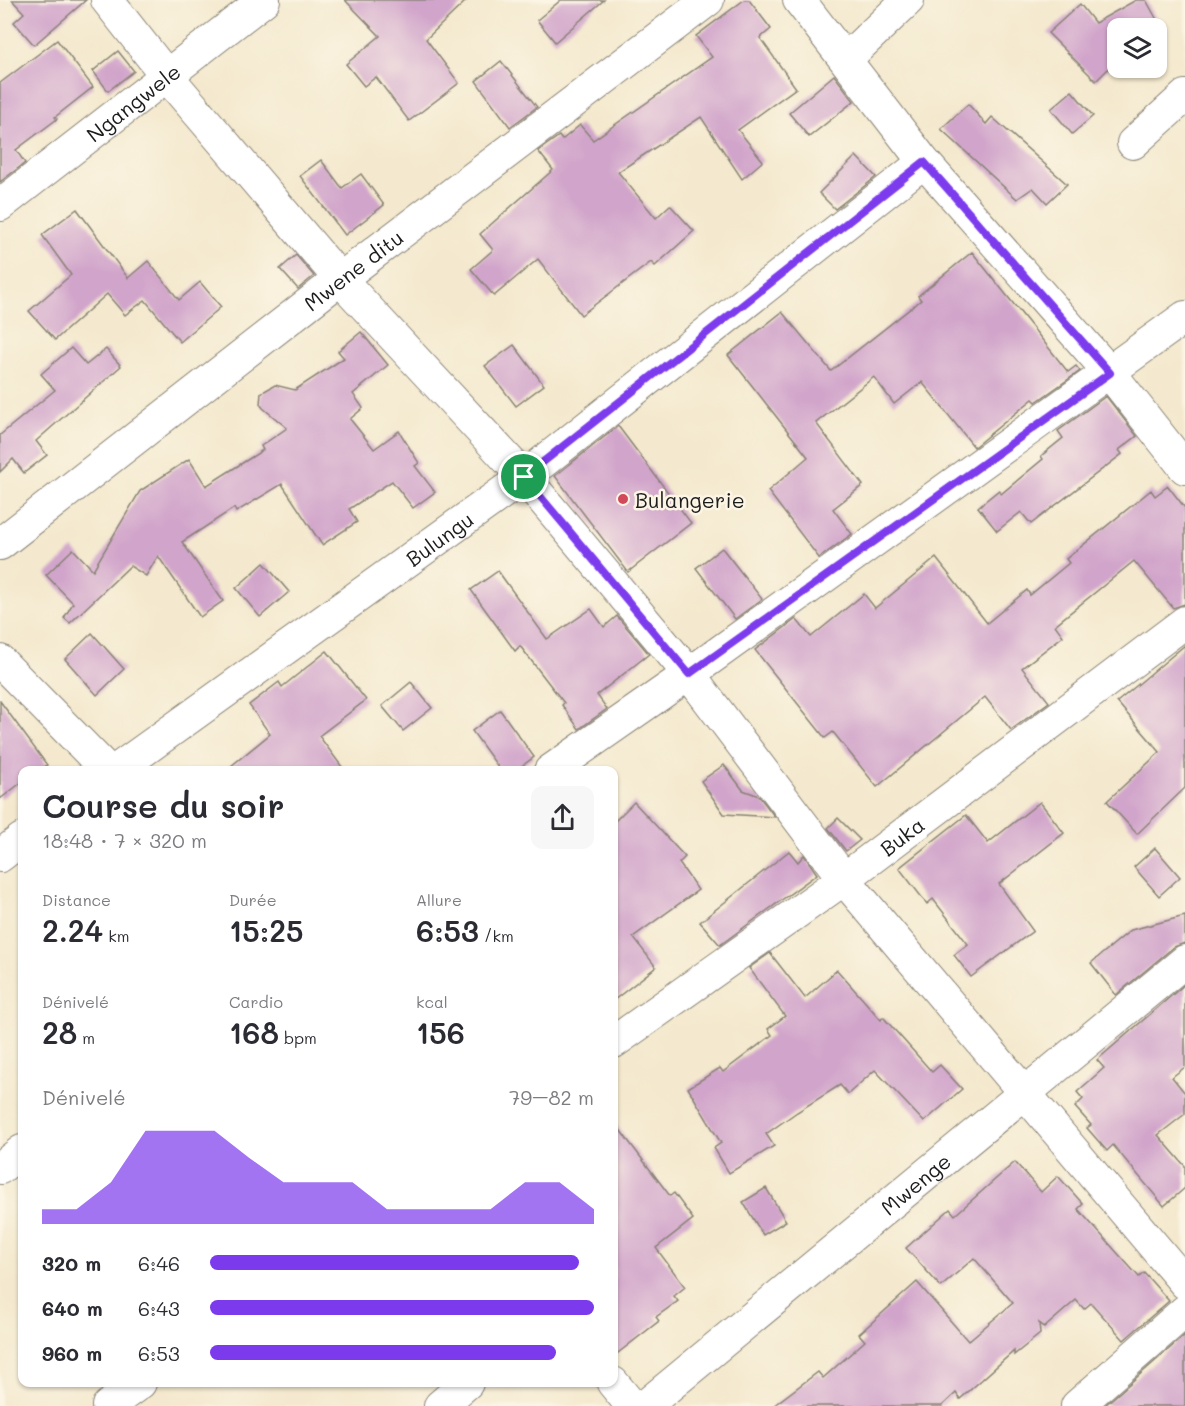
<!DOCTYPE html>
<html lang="fr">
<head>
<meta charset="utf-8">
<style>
  :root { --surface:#fff; --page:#f7f7f7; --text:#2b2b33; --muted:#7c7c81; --accent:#7c3aed }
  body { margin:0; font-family:Mali,sans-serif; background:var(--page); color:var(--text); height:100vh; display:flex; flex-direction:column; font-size:22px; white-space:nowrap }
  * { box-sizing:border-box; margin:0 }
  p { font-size:20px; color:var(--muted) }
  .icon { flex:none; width:33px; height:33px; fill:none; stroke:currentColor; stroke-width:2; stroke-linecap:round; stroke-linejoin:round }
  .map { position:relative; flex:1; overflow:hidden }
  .side { position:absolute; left:18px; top:766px; width:600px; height:621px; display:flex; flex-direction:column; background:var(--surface); border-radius:12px; box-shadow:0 2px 4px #0004 }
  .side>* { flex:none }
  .tools { position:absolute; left:1107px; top:18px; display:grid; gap:12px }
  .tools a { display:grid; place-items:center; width:60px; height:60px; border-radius:12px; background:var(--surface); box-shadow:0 2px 4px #0004; font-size:30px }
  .pin { position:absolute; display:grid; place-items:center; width:51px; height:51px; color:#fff; margin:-26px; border:3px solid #fff; border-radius:50%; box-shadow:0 2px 6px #0007 }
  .round { display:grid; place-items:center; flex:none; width:63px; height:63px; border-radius:12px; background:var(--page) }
  .overview { display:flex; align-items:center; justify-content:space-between; height:102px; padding:0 24px }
  h1 { font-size:33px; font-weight:600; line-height:45px }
  .figures { display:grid; grid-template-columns:repeat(3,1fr); gap:9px; height:102px; padding:6px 24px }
  .figures div { display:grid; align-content:center }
  .figures b { font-size:30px; font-weight:600 }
  .figures small { font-size:16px; font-weight:400 }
  .figures p { font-size:16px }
  .chart { height:168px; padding:12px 24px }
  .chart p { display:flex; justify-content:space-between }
  .chart svg { width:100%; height:108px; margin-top:6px; fill:var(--accent); opacity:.7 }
  ul { padding:0 24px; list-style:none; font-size:20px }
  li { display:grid; grid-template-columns:96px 72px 1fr; align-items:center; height:45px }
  li i { height:15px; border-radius:8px; background:var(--accent) }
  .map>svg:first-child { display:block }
</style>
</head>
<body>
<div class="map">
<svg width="1185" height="1406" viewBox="0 0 1185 1406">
  <rect width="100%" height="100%" fill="#fcf5e5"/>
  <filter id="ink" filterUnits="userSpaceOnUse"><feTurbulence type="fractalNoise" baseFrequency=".0167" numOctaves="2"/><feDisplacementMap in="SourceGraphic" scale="12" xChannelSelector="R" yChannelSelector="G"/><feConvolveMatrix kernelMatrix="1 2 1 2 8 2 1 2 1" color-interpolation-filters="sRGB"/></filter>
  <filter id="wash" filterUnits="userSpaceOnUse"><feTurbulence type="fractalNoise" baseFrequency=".008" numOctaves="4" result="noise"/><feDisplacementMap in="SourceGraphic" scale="24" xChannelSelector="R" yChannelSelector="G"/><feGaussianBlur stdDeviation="1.35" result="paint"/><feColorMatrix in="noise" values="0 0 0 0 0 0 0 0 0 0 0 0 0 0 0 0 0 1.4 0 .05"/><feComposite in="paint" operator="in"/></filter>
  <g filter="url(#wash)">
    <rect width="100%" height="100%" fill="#f4e9ce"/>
    <g id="blocks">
      <g fill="#d1a5cb">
        <polygon points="12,0 86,0 34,45 14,22 24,13"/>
        <polygon points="345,0 467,0 426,39 459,83 409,121 376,77 364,86 346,64 380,36"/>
        <polygon points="561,0 604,0 555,42 537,20"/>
        <polygon points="744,0 749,0 771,29 760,38 796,88 738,130 763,161 742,179 701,117 618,172 656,218 670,205 694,231 655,266 651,262 581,315 538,259 494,296 471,269 493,250 480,234 553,170 538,151 559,136 562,140 580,125 593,140 712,57 696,36"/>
        <polygon points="1136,0 1146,0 1161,27 1156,29 1118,28 1118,51 1108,57 1114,63 1096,81 1048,33 1080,4 1095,23"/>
        <polygon points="57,40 93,87 55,117 57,119 16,150 25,163 0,182 0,83"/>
        <polygon points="118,51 134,71 108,91 93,71"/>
        <polygon points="501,61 537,107 510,127 476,81"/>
        <polygon points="834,75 854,101 809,137 789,113"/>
        <polygon points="1072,91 1093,116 1072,134 1051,109"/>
        <polygon points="968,104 986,124 992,117 1067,184 1047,203 1033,188 1017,199 941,129"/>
        <polygon points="856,156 876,177 835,209 819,193"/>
        <polygon points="321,160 342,188 361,174 384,205 345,235 300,176"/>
        <polygon points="77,209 128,278 148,261 179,300 200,282 221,307 180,342 145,300 125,315 107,294 55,340 29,311 71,275 42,235"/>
        <polygon points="972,252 1068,372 1076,366 1080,371 1036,402 1033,399 974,447 922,382 894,404 874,377 816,423 863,485 833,509 852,534 819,558 768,491 808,457 728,355 782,312 831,371 921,300 918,296"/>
        <polygon points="296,255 314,276 298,289 280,269"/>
        <polygon points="361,332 388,365 353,394 363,408 350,419 374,449 399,431 419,463 415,466 435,492 413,508 392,481 349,509 357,522 322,545 282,484 236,512 234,508 182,542 223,601 200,617 158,556 146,576 130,566 70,623 64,618 73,603 46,575 73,549 93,570 140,491 189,459 206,486 263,450 261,446 287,428 263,408 260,404 261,393 275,385 295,390 344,358 338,351"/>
        <polygon points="514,345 544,385 516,406 485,366"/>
        <polygon points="71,348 86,365 106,349 121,366 36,441 47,455 24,473 13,459 0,472 0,435 55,390 41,374"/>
        <polygon points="1106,396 1137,436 1119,450 1122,454 1031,524 1021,512 997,531 978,507 999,490 1001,494 1043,459 1041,456 1063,438 1058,431"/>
        <polygon points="618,426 691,523 628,572 555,476"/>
        <polygon points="1168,486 1185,508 1185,604 1173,608 1134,561 1055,625 1063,636 1022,668 1049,702 1011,730 985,697 877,787 833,732 825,738 755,650 796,619 811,637 864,594 875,608 936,558 987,623 1027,590 1030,595 1069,563 1066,559 1151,490 1155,496"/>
        <polygon points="722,548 762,599 735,619 696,568"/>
        <polygon points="264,563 289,592 260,617 236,588"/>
        <polygon points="498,571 547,639 591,609 604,627 617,616 649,654 597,695 607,709 579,729 562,705 564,703 520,646 515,651 471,590"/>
        <polygon points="92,633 124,669 97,695 65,659"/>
        <polygon points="1185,645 1185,788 1137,834 1107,801 1160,752 1117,702"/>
        <polygon points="327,651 366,700 319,736 345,771 225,771 270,734 249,705 279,682 282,687"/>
        <polygon points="411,682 432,708 403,731 382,706"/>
        <polygon points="0,701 47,765 38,771 22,771 22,782 0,799"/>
        <polygon points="500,710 534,757 515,771 501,771 472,731"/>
        <polygon points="724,765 743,790 759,796 775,817 724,814 701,781"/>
        <polygon points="634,802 685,857 679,863 698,890 633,937 656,967 614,1000 614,822"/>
        <polygon points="1040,802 1064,833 999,884 1033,931 971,977 954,955 968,944 933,899 927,904 899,868 966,815 988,843"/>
        <polygon points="838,818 860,840 846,851 828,828"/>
        <polygon points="1155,848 1180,877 1159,896 1134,867"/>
        <polygon points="789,851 798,862 804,855 817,874 720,945 700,922"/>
        <polygon points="1185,916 1185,943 1174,947 1116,995 1091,963 1131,930"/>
        <polygon points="770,953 805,998 837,970 881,1020 883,1017 932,1072 940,1065 962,1089 924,1122 875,1070 848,1094 840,1085 797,1112 766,1134 774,1146 729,1173 714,1148 721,1143 688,1088 720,1068 723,1072 772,1035 768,1029 785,1016 749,968"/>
        <polygon points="1185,984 1185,1067 1172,1077 1185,1093 1185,1114 1158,1135 1185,1166 1185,1188 1164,1206 1113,1145 1107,1151 1087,1128 1091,1125 1075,1107 1083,1099 1077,1092 1104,1068 1097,1060"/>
        <polygon points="614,1122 670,1196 674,1193 693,1219 656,1248 685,1287 674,1296 678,1301 656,1317 659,1321 614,1356"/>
        <polygon points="1015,1162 1041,1192 1058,1176 1083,1204 1078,1209 1139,1277 1144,1273 1169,1301 1124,1340 1091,1303 1084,1309 1076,1300 1044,1328 1039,1323 1040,1334 1014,1355 1014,1351 960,1399 956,1393 942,1406 773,1406 818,1372 823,1378 865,1341 859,1334 917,1282 968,1341 1013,1303 974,1258 941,1287 906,1248 950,1209 955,1215"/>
        <polygon points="766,1188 786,1221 763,1235 743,1202"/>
        <polygon points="1185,1335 1185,1406 1104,1406"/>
      </g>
    </g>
  </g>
  <g filter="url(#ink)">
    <use href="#blocks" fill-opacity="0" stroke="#888275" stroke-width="1.5"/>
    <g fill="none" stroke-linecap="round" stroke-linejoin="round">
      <g stroke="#888275" stroke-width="34">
        <g id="minor">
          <polyline points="107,0 166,75 340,279 524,477 689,674 844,879 1185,1283"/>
          <polyline points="799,0 924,162 1110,373 1185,468"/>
          <polyline points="846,59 908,0"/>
          <polyline points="1133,143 1185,96"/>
          <path id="s1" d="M0 205 264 0"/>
          <path id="s2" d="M0 544 340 279 708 0"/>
          <polyline points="0,661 108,771"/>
          <path id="s3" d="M115 771 524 477 924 162"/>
          <polyline points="550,771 689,674 1185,317"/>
          <polyline points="0,856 22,839"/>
          <path id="s4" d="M614 1042 844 879 1185 622"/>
          <polyline points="0,1168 22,1151"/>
          <polyline points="613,1383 632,1406"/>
          <polyline points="108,1406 140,1383"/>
          <polyline points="440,1406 467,1383"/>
          <path id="s5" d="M645 1406 1185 961"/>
          <polyline points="1077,1406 1185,1311"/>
        </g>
      </g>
      <use href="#minor" stroke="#fff" stroke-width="32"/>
    </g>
  </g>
  <g fill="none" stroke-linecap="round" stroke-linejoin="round" filter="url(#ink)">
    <g stroke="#fff" stroke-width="12">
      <polygon id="route" points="924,162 1110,373 689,674 524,477"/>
    </g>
    <use href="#route" stroke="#7c3aed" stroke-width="8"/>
  </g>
  <circle fill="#d1495b" stroke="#fcf5e5" stroke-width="2" cx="623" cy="499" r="6"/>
  <g text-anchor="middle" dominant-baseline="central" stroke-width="5" stroke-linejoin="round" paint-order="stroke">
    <g font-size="21" fill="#1c1c1c" stroke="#fcf5e5">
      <text stroke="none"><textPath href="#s1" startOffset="168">Ngangwele</textPath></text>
      <text stroke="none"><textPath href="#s2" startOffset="447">Mwene ditu</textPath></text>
      <text stroke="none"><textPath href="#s3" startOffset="399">Bulungu</textPath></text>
      <text stroke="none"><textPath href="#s4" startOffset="354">Buka</textPath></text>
      <text stroke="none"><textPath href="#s5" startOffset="350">Mwenge</textPath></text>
    </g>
    <g font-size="21" fill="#1c1c1c" stroke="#fcf5e5" text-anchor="start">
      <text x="635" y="499">Bulangerie</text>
    </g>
  </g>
</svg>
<div class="tools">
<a><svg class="icon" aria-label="layers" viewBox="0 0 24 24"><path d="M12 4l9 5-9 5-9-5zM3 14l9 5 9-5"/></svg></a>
</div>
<div class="pin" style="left:524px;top:477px;background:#1e9e55"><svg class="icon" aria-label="arrive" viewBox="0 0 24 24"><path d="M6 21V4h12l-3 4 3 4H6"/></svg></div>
<section class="side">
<div class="overview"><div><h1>Course du soir</h1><p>18:48 · 7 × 320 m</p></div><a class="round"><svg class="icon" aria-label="share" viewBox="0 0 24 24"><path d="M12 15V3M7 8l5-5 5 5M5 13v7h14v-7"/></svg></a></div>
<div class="figures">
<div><p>Distance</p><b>2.24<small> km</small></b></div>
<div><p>Durée</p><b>15:25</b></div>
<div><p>Allure</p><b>6:53<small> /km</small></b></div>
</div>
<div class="figures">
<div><p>Dénivelé</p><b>28<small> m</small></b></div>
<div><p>Cardio</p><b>168<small> bpm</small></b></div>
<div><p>kcal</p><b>156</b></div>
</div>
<div class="chart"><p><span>Dénivelé</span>79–82 m</p>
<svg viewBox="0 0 160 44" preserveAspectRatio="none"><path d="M0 44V38L10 38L20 27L30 6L40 6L50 6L60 17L70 27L80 27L90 27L100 38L110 38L120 38L130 38L140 27L150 27L160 38V44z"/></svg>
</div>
<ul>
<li><b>320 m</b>6:46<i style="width:96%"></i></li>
<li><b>640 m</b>6:43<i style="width:100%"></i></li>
<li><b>960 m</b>6:53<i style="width:90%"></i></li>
</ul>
</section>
</div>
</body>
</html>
